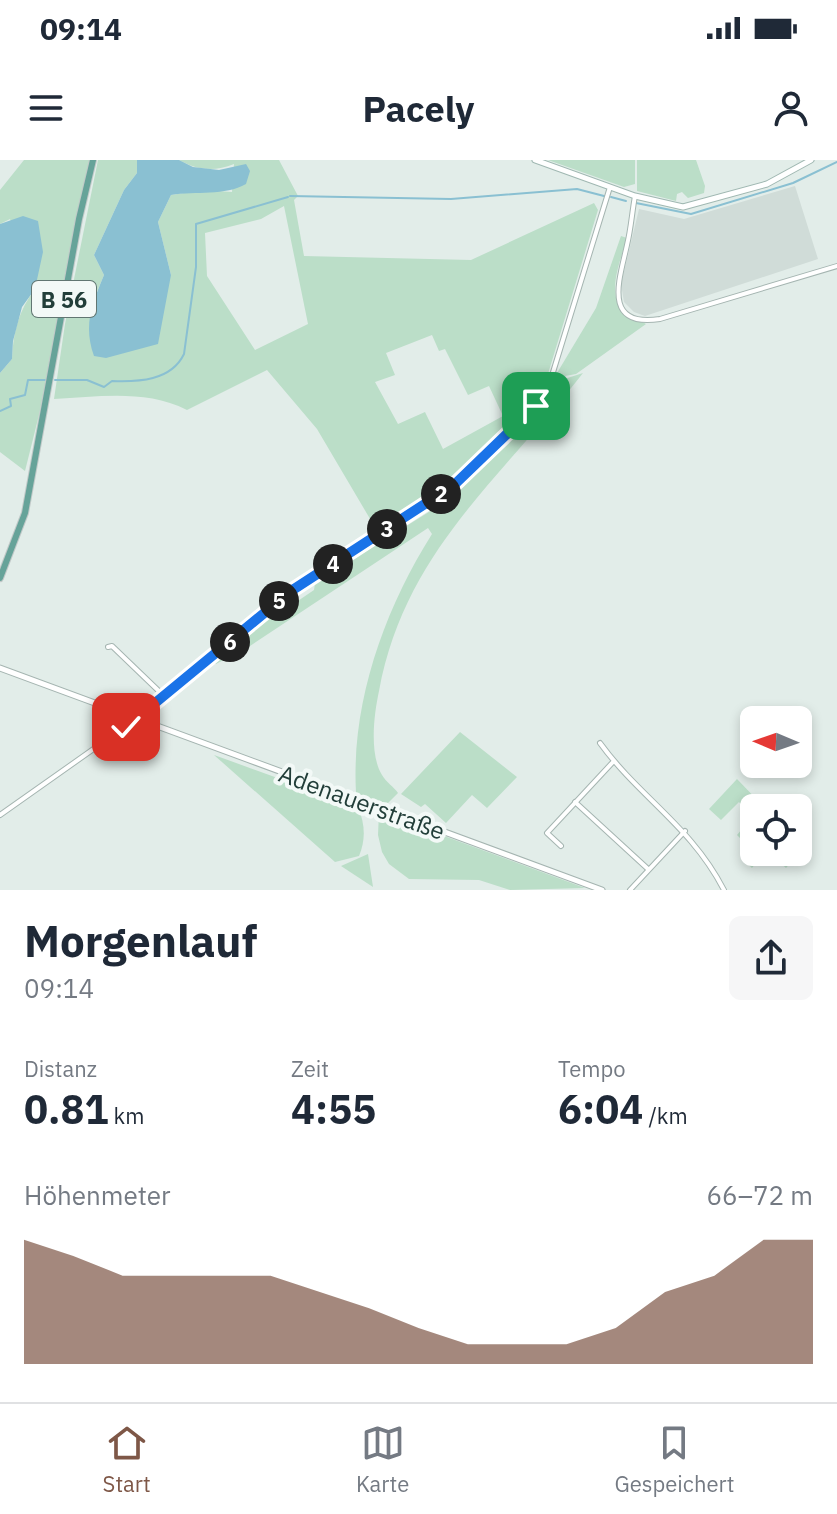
<!DOCTYPE html>
<html lang="de">
<head>
<meta charset="utf-8">
<style>
  :root { --surface:#fff; --page:#f6f6f7; --text:#1f2937; --muted:#747a83; --line:#e0e1e3; --accent:#7e5747 }
  body { margin:0; font-family:"IBM Plex Sans",sans-serif; background:var(--page); color:var(--text); height:100vh; display:flex; flex-direction:column; font-size:30px; white-space:nowrap }
  * { box-sizing:border-box; margin:0 }
  p { font-size:26px; color:var(--muted) }
  .icon { flex:none; width:44px; height:44px; fill:none; stroke:currentColor; stroke-width:2; stroke-linecap:round; stroke-linejoin:round }
  .map { position:relative; height:730px; overflow:hidden }
  .panel { display:flex; flex-direction:column; background:var(--surface); flex:1 }
  .panel>* { flex:none }
  .needle { width:52px; rotate:272deg }
  .buttons { position:absolute; left:740px; top:546px; display:grid; gap:16px }
  .buttons a { display:grid; place-items:center; width:72px; height:72px; border-radius:12px; background:var(--surface); box-shadow:0 4px 12px #0003; font-size:40px }
  .pin { position:absolute; display:grid; place-items:center; width:68px; height:68px; color:#fff; margin:-34px; border-radius:16px; box-shadow:0 4px 12px #0006 }
  .km { position:absolute; width:40px; height:40px; margin:-20px; border-radius:50%; background:#222; color:#fff; font-size:22px; line-height:40px; text-align:center }
  .round { display:grid; place-items:center; flex:none; width:84px; height:84px; border-radius:12px; background:var(--page) }
  .head { display:flex; align-items:center; justify-content:space-between; height:136px; padding:0 24px }
  h1 { font-size:44px; font-weight:700; line-height:60px }
  .metrics { display:grid; grid-template-columns:repeat(3,1fr); gap:12px; height:136px; padding:8px 24px }
  .metrics div { display:grid; align-content:center }
  .metrics b { font-size:40px; font-weight:700 }
  .metrics small { font-size:22px; font-weight:400 }
  .metrics p { font-size:22px }
  .chart { height:224px; padding:16px 24px }
  .chart p { display:flex; justify-content:space-between }
  .chart svg { width:100%; height:144px; margin-top:8px; fill:var(--accent); opacity:.7 }
  .status { display:flex; justify-content:space-between; align-items:center; height:56px; padding:0 40px; background:var(--surface); direction:ltr }
  .status svg { height:22px; fill:currentColor }
  header { display:flex; justify-content:space-between; align-items:center; height:104px; padding:0 24px; background:var(--surface); font-size:36px; font-weight:700 }
  .dock { display:flex; justify-content:space-around; align-items:center; height:112px; border-top:2px solid var(--line); background:var(--surface); font-size:22px; color:var(--muted) }
  .dock a { display:grid; justify-items:center; gap:4px }
  .dock .selected { color:var(--accent) }
  .map>svg:first-child { display:block }
</style>
</head>
<body>
<div class="status"><b>09:14</b><svg viewBox="0 0 49 12"><path d="M0 12V9h3v3zM5 12V6h3v6zM10 12V3h3v9zM15 12V0h3v12zM26 1h20v11H26zM47 4h2v5h-2z"/></svg></div>
<header><svg class="icon" aria-label="menu" viewBox="0 0 24 24"><path d="M4 6h16M4 12h16M4 18h16"/></svg>Pacely<svg class="icon" aria-label="person" viewBox="0 0 24 24"><circle cx="12" cy="8" r="4"/><path d="M4 21q1-7 8-7t8 7"/></svg></header>
<div class="map">
<svg width="837" height="730" viewBox="0 0 837 730">
  <rect width="100%" height="100%" fill="#e2ede9"/>
  <polygon fill="#d0dcd8" points="795,26 818,99 645,156 634,152 624,142 621,124 639,49 684,59"/>
  <g fill="#bbdec8" fill-rule="evenodd">
    <path d="M24 0H90L39 255 25 311 0 292V213L12 199C13 172 19 150 35 129L10 59 0 64V30Z"/>
    <path d="M98 0H137V13L124 30 94 95 104 115 91 146 171 115 158 62 171 35 204 30 232 32 234 4C214 12 197 10 179 0H279L298 36 294 40 304 96 471 100 594 43 598 50 544 227 536 238 465 308 467 311 433 336 376 369 317 269 267 210 187 250C145 229 99 237 54 239L65 164ZM284 46 308 164 255 190 207 116 205 73 261 59ZM432 175 439 191 445 189 468 235 489 226 503 256 443 289 425 252 398 264 375 222 395 215 386 193Z"/>
    <polygon points="548,0 635,0 635,24 624,27"/>
    <polygon points="637,0 696,0 705,26 704,33 688,38 682,32 677,34 676,41 637,31"/>
    <path d="M621 76 627 78C621 100 603 138 628 156 633 159 640 160 646 164L576 214 554 218 596 148Z"/>
    <path d="M583 213C500 320 405 391 379 531 374 554 369 594 382 615 386 622 394 627 398 633L385 646 356 633C351 543 384 450 432 374L428 368 250 486 216 504 210 502 258 461 280 453 314 430 315 423 440 345 436 340 486 299 555 222Z"/>
    <polygon points="460,572 517,617 487,648 472,635 446,663 425,644 421,647 401,634"/>
    <path d="M214 595 358 647C365 664 366 679 359 696L335 702Z"/>
    <polygon points="737,619 765,648 754,648 754,692 765,692 752,708 743,699 751,689 737,675 752,657 739,642 721,660 709,649"/>
    <polygon points="379,652 585,728 510,730 479,720 409,719 389,704 382,692 378,675"/>
    <polygon points="798,684 803,689 786,708 769,692 798,692"/>
    <polygon points="368,694 373,727 341,706"/>
  </g>
  <g fill="#8ac0d2">
    <path d="M137 0H179L193 7 219 10 246 4 250 11 246 24C225 36 196 31 171 35L158 62 171 115 158 184 106 198 94 196C83 165 92 144 104 115L94 95 124 30 137 13Z"/>
    <polygon points="23,56 38,61 43,92 35,129 22,147 13,181 12,199 0,213 0,64"/>
  </g>
  <g fill="none" stroke-linecap="round" stroke-linejoin="round">
    <g stroke="#8ac0d2" stroke-width="2">
      <polyline points="290,36 451,39 577,29 604,36"/>
      <polyline points="611,37 626,41"/>
      <polyline points="636,43 691,54 793,23 837,2"/>
      <path d="M55 220H87L104 227 112 221C138 222 171 221 184 194L196 107V64L288 37"/>
      <polyline points="0,251 11,246 10,239 25,235 28,220 46,220"/>
    </g>
    <g stroke="#a5b5b1" stroke-width="6">
      <g id="minor">
        <path d="M635 36C632 52 631 69 627 85 620 118 601 168 660 159L837 106"/>
        <polyline points="108,487 112,486 164,536"/>
        <path d="M600 583C640 638 691 666 724 730"/>
        <polyline points="575,642 648,709"/>
        <polyline points="0,655 136,559 291,431 457,323 530,251 550,222 610,27"/>
        <polyline points="561,686 547,673 613,602"/>
        <polyline points="630,730 685,671"/>
      </g>
    </g>
    <g stroke="#a5b5b1" stroke-width="7">
      <polyline id="tertiary" points="0,508 602,730"/>
    </g>
    <g stroke="#a0b8b2" stroke-width="7">
      <polyline id="secondary" points="535,0 635,36 683,47 767,24 811,0"/>
    </g>
    <g stroke="#c1c9c8" stroke-width="8">
      <polyline id="primary" points="0,418 25,353 79,59 93,0"/>
    </g>
    <use href="#minor" stroke="#fff" stroke-width="4"/>
    <use href="#tertiary" stroke="#fff" stroke-width="5"/>
    <use href="#secondary" stroke="#fff" stroke-width="5"/>
    <use href="#primary" stroke="#66a399" stroke-width="6"/>
  </g>
  <g fill="none" stroke-linecap="round" stroke-linejoin="round">
    <g stroke="#fff" stroke-width="16">
      <polyline id="route" points="126,567 291,431 454,325 536,246"/>
    </g>
    <use href="#route" stroke="#1a73e8" stroke-width="10"/>
  </g>
  <g text-anchor="middle" dominant-baseline="central" stroke-width="8" stroke-linejoin="round" paint-order="stroke">
    <rect fill="#f3f9f7" stroke="#617672" stroke-width="2" x="32" y="121" width="64" height="36" rx="6"/>
    <g font-size="22" font-weight="bold" fill="#223e39">
      <text x="64" y="139">B 56</text>
    </g>
    <g font-size="24" fill="#223e39" stroke="#f3f9f7">
      <text transform="translate(362 642) rotate(20)">Adenauerstraße</text>
    </g>
  </g>
</svg>
<div class="buttons">
<a><svg class="needle" viewBox="-14 -14 28 28"><path d="M0-13l5 13h-10z" fill="#e53935"/><path d="M0 13l5-13h-10z" fill="#747a83"/></svg></a>
<a><svg class="icon" aria-label="locate" viewBox="0 0 24 24"><circle cx="12" cy="12" r="6"/><path d="M12 2v4M12 18v4M2 12h4M18 12h4"/></svg></a>
</div>
<div class="pin" style="left:536px;top:246px;background:#1e9e55"><svg class="icon" aria-label="arrive" viewBox="0 0 24 24"><path d="M6 21V4h12l-3 4 3 4H6"/></svg></div>
<div class="pin" style="left:126px;top:567px;background:#d93025"><svg class="icon" aria-label="check" viewBox="0 0 24 24"><path d="M5 12l5 5 9-10"/></svg></div>
<b class="km" style="left:441px;top:334px">2</b>
<b class="km" style="left:387px;top:369px">3</b>
<b class="km" style="left:333px;top:404px">4</b>
<b class="km" style="left:279px;top:441px">5</b>
<b class="km" style="left:230px;top:482px">6</b>
</div>
<section class="panel">
<div class="head"><div><h1>Morgenlauf</h1><p>09:14</p></div><a class="round"><svg class="icon" aria-label="share" viewBox="0 0 24 24"><path d="M12 15V3M7 8l5-5 5 5M5 13v7h14v-7"/></svg></a></div>
<div class="metrics">
<div><p>Distanz</p><b>0.81<small> km</small></b></div>
<div><p>Zeit</p><b>4:55</b></div>
<div><p>Tempo</p><b>6:04<small> /km</small></b></div>
</div>
<div class="chart"><p><span>Höhenmeter</span>66–72 m</p>
<svg viewBox="0 0 160 44" preserveAspectRatio="none"><path d="M0 44V6L10 11L20 17L30 17L40 17L50 17L60 22L70 27L80 33L90 38L100 38L110 38L120 33L130 22L140 17L150 6L160 6V44z"/></svg>
</div>
</section>
<nav class="dock">
<a class="selected"><svg class="icon" aria-label="home" viewBox="0 0 24 24"><path d="M3 11l9-7 9 7M6 9v11h12V9"/></svg>Start</a>
<a><svg class="icon" aria-label="map" viewBox="0 0 24 24"><path d="M3 6l6-2 6 2 6-2v14l-6 2-6-2-6 2zM9 4v14M15 6v14"/></svg>Karte</a>
<a><svg class="icon" aria-label="saved" viewBox="0 0 24 24"><path d="M7 4h10v16l-5-4-5 4z"/></svg>Gespeichert</a>
</nav>
</body>
</html>
